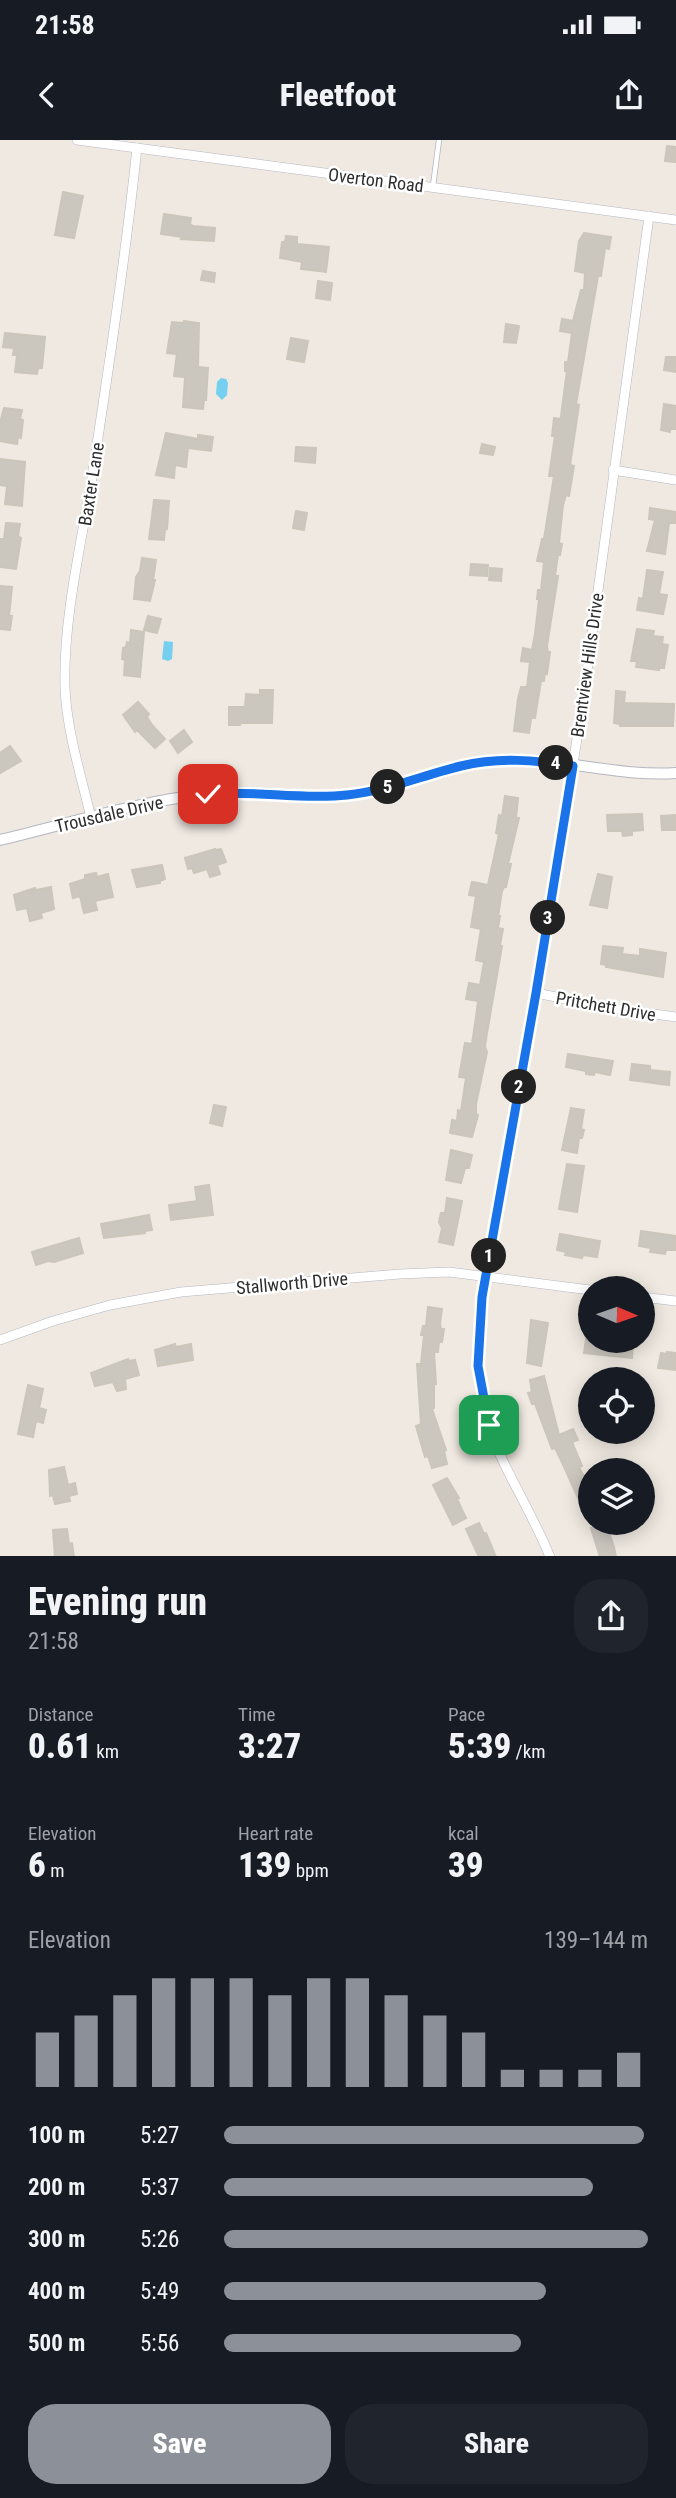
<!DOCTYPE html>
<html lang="en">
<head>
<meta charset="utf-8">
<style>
  :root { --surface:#171b24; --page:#20242c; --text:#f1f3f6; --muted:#9ea1a6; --accent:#8c9099 }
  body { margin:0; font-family:"Roboto Condensed",sans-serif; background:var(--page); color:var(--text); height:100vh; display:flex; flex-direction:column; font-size:26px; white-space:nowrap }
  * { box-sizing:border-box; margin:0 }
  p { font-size:23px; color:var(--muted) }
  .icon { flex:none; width:38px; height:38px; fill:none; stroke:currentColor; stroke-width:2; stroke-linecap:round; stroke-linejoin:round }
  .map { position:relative; height:1416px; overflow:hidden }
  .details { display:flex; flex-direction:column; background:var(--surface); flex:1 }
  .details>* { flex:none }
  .needle { width:46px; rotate:92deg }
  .controls { position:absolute; left:578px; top:1136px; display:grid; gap:14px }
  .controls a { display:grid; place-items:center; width:77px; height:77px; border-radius:50%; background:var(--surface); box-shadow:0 4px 18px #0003; font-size:35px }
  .pin { position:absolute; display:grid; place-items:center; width:60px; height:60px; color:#fff; margin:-30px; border-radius:14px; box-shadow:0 4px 10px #0006 }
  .km { position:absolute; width:35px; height:35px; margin:-18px; border-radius:50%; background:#222; color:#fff; font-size:19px; line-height:35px; text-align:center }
  .round { display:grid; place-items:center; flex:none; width:74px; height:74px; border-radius:28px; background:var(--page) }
  .summary { display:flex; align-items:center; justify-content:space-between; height:119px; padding:0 28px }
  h1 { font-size:38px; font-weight:800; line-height:52px }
  .metrics { display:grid; grid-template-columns:repeat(3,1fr); gap:10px; height:119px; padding:7px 28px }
  .metrics div { display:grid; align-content:center }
  .metrics b { font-size:35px; font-weight:800 }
  .metrics small { font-size:19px; font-weight:400 }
  .metrics p { font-size:19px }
  .chart { height:196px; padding:14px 28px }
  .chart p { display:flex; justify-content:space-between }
  .chart svg { width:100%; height:126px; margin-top:7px; stroke:var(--accent); stroke-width:6 }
  .button { display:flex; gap:14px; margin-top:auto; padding:14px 28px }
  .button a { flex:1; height:80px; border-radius:28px; background:var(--accent); color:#fff; font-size:28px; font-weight:800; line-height:80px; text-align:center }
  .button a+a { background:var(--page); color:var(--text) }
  ul { padding:0 28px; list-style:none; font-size:23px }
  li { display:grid; grid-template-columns:112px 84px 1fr; align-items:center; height:52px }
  li i { height:18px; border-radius:9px; background:var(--accent) }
  .status { display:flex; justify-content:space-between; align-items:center; height:49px; padding:0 35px; background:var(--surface); direction:ltr }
  .status svg { height:19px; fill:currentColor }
  header { display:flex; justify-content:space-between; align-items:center; height:91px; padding:0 28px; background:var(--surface); font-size:32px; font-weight:800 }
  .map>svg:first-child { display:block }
</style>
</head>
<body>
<div class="status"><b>21:58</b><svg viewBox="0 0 49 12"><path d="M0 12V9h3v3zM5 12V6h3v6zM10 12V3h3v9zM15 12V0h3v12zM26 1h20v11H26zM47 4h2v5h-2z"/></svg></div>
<header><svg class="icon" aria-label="back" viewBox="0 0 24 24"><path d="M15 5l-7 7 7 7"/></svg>Fleetfoot<svg class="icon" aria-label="share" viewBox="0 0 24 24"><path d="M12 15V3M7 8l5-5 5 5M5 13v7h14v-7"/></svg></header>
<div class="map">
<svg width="676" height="1417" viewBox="0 0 676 1417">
  <rect width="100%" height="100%" fill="#efe9e1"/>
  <g fill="#75cff0">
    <polygon points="221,238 226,239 228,243 227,255 222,260 216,254 217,242"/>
    <polygon points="164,501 173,502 172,519 168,521 162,519"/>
  </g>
  <g fill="#cbc7bf" stroke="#cbc5ba" stroke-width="2">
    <polygon points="667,6 676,7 676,22 665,21"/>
    <polygon points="63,52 83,56 74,98 55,95"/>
    <polygon points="164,74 191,78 190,84 193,86 215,88 214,101 181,99 182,97 161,94"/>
    <polygon points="584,93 611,97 609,109 605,108 601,136 598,136 576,264 579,265 570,325 574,326 569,356 566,355 563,365 559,403 562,404 560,415 558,414 555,436 558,436 547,506 548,512 550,512 547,534 545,533 544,541 541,541 535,578 531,578 529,593 514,591 518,559 521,547 527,547 530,522 521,521 523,508 532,510 535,494 539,459 537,459 538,450 541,450 544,422 537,421 542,399 544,399 554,336 549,336 555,296 552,296 554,278 560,279 561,276 567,231 565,231 565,222 568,222 572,193 560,191 562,179 573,181 581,150 584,150 585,133 575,131 579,101"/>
    <polygon points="286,96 297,97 297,104 329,107 326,132 301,129 302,122 280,118 282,102 285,102"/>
    <polygon points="203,131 215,133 214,142 201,140"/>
    <polygon points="318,141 332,143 330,160 316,158"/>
    <polygon points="184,181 199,183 198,227 208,228 206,260 204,260 203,269 183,267 185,237 174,236 177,214 167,213 172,182 184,183"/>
    <polygon points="506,184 519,186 516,203 504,202"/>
    <polygon points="5,193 45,197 42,228 38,228 37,234 15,232 17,215 13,215 14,208 3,207"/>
    <polygon points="291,198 308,201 304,222 287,219"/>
    <polygon points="666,217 676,217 676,232 664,230"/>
    <polygon points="664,264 676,266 676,289 670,289 670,292 661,290"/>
    <polygon points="4,268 22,270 20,279 23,280 21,298 18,297 17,304 0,301 0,283"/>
    <polygon points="166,293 198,299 198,295 213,297 211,311 188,308 186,327 175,325 174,338 156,335"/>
    <polygon points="482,304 495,307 493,315 480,313"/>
    <polygon points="296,307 316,308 315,323 295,321"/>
    <polygon points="0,319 25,322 22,366 5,364 7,346 0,345"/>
    <polygon points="154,360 169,361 167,389 165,388 164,400 149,399"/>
    <polygon points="650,368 676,372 675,383 669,383 665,414 647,411 655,380 649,379"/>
    <polygon points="296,371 307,373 304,390 293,388"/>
    <polygon points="6,383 20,384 18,396 21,398 16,429 0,427 0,399 4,399"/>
    <polygon points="142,418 156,420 153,440 155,440 150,461 134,459 136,437 140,431"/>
    <polygon points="471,424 488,425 487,436 470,435"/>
    <polygon points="490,428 502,429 501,441 489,440"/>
    <polygon points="647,430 663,432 659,454 667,455 663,474 637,470 639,458 643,459"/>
    <polygon points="0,446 12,447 9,476 12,476 10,490 0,489"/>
    <polygon points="148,476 161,479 157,493 144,490"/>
    <polygon points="637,489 654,491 653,496 663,497 662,504 668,505 664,528 659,528 659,530 636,527 637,521 631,521"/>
    <polygon points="131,490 144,492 140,537 124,535 125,520 122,519 123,508 126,507 127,502 130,503"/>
    <polygon points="260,550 273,550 272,583 241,583 240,585 229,585 229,567 245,567 246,554 260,555"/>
    <polygon points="616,551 625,552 624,563 674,564 673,586 620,586 620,584 614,583"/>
    <polygon points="138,562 149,574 147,577 152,585 165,599 155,608 137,590 135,592 123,575"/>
    <polygon points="184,590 192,602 178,613 170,601"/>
    <polygon points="10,606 21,621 0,633 0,613"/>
    <polygon points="505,656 518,658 516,678 519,678 508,724 511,724 506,747 504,747 502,751 498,776 500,776 498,788 503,789 500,805 502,806 487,893 485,906 487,912 476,964 476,974 478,975 472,997 450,993 452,980 457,981 458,970 461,971 466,938 459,937 465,903 472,904 476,877 478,861 466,859 469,843 480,845 484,822 476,820 481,789 471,787 476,756 469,755 472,742 488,745 499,694 496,693 499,675 502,676"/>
    <polygon points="642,674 643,690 632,691 632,695 623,696 622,691 608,691 607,675"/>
    <polygon points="676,675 676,690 662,690 661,676"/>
    <polygon points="215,709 215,710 221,709 226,722 217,725 220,734 210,737 207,729 194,733 192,728 188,729 185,718"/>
    <polygon points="162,725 165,739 160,741 160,743 137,747 132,730"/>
    <polygon points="96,733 97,737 108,734 113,757 95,761 97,770 84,773 80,756 73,758 70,744 85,739 85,735"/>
    <polygon points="598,734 612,737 607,768 590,765"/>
    <polygon points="51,747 54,769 41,773 42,778 30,781 27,768 17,770 14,755 35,748 36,750"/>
    <polygon points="603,806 623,808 622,814 640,816 640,809 666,813 663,837 606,827 606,825 601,824"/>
    <polygon points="568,914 613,921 610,935 595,932 594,935 586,934 586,931 566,927"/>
    <polygon points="632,924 650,926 650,930 670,932 669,945 630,940"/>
    <polygon points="214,965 226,967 222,986 210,983"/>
    <polygon points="571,968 584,970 581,989 584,990 582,998 579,998 577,1013 562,1010"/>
    <polygon points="451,1010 472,1015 469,1028 465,1028 461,1043 446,1040"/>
    <polygon points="567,1024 584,1026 577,1072 559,1069"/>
    <polygon points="209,1045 213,1075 171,1080 169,1065 197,1061 195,1047"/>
    <polygon points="447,1058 462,1061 453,1105 439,1102 442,1088 439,1082 441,1073 445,1073"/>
    <polygon points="149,1075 152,1090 145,1091 145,1093 104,1098 101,1084"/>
    <polygon points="641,1091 676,1096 676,1110 666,1110 665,1114 650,1112 651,1108 639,1106"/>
    <polygon points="560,1094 600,1101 597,1117 583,1115 582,1118 565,1115 566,1112 557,1110"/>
    <polygon points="79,1098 83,1113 54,1122 48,1121 36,1125 32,1112"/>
    <polygon points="428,1167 442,1169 440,1184 441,1189 444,1189 442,1202 439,1202 438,1212 434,1212 436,1244 434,1245 434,1268 432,1269 446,1310 444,1311 447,1324 432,1328 428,1316 425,1317 416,1286 421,1284 417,1224 421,1224 424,1195 421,1195 423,1186 426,1186"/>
    <polygon points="531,1180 548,1183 541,1226 527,1223"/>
    <polygon points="586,1199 628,1200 628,1203 633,1203 632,1218 584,1213"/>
    <polygon points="175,1204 176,1207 191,1204 193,1220 158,1226 155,1210"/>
    <polygon points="667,1212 676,1213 676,1230 658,1228 661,1213 667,1214"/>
    <polygon points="128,1219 129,1221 135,1220 139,1235 125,1239 126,1249 117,1251 113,1242 95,1246 91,1233"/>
    <polygon points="544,1236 559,1295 573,1289 578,1300 572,1302 582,1326 579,1327 590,1349 590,1366 583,1369 560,1318 555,1308 552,1309 535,1264 532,1264 528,1253 532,1252 530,1240"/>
    <polygon points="28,1245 43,1249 39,1268 46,1270 43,1283 36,1281 33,1297 18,1294"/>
    <polygon points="64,1327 68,1345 75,1343 77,1354 69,1356 70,1361 55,1364 53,1355 50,1356 49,1330"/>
    <polygon points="447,1338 459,1358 457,1359 466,1378 453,1385 433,1345"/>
    <polygon points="479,1383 484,1394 486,1393 496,1417 479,1417 466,1389"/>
    <polygon points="606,1384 614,1407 616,1417 600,1417 591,1388"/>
    <polygon points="67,1389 69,1404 72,1403 74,1417 55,1417 53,1390"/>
  </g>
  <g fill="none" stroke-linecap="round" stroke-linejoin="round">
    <g stroke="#b4b7c1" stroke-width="6">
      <polyline id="service" points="433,46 439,0"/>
    </g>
    <g stroke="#b4b7c1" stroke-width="10">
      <g id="minor">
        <polyline points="77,0 676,80"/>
        <polyline points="613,330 676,340"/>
        <path d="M91 678C81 635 67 592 65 548 63 482 80 409 91 344 108 232 125 121 137 8"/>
        <polyline points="536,853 611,868 676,877"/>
        <polyline points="642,1157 676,1161"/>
        <polyline points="0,1200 53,1181 110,1165 181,1152 400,1134 449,1132 590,1150"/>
        <path d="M550 1417C535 1379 513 1345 497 1308 480 1265 476 1219 480 1174L536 853 582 568 649 76"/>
      </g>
    </g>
    <g stroke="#b4b7c1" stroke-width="12">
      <path id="tertiary" d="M0 700C68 684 138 661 208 654 257 648 307 661 356 654 406 647 451 623 501 620 560 617 617 637 676 633"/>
    </g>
    <use href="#service" stroke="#fff" stroke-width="4.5"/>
    <use href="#minor" stroke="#fff" stroke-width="9"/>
    <use href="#tertiary" stroke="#fff" stroke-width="10"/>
  </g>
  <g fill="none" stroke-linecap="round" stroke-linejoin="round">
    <g stroke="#fff" stroke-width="14">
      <path id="route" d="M208 654C254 650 301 660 347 655 387 651 423 635 461 626 499 617 536 620 573 626L536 853 482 1157 478 1226 489 1285"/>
    </g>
    <use href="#route" stroke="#1a73e8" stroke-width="9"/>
  </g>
  <g text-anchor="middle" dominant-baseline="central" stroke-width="5" stroke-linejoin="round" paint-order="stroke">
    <g font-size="18" fill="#2e2e2e" stroke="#fff">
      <text transform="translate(376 40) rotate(7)">Overton Road</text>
      <text transform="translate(91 344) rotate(-81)">Baxter Lane</text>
      <text transform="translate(587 525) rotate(-82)">Brentview Hills Drive</text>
      <text transform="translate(109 674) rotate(-13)">Trousdale Drive</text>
      <text transform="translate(606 866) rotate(10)">Pritchett Drive</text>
      <text transform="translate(292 1143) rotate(-5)">Stallworth Drive</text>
    </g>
  </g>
</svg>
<div class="controls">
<a><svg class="needle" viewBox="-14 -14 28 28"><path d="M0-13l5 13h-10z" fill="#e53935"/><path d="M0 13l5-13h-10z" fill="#9ea1a6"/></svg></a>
<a><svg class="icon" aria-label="locate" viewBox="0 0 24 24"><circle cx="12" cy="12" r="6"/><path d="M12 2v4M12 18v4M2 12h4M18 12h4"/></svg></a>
<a><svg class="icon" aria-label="layers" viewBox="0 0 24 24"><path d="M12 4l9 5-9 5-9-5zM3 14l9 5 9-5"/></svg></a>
</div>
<div class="pin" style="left:489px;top:1285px;background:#1e9e55"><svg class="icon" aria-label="arrive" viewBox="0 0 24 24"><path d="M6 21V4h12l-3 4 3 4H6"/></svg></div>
<div class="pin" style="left:208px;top:654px;background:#d93025"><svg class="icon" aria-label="check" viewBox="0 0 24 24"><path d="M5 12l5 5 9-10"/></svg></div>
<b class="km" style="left:489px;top:1116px">1</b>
<b class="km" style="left:519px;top:947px">2</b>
<b class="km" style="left:548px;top:778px">3</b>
<b class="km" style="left:556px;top:623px">4</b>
<b class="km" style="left:388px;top:647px">5</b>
</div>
<section class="details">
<div class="summary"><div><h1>Evening run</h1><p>21:58</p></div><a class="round"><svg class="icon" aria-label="share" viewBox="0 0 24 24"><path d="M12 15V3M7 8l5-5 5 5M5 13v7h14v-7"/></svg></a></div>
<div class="metrics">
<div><p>Distance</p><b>0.61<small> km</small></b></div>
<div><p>Time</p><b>3:27</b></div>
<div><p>Pace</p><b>5:39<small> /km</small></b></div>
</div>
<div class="metrics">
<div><p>Elevation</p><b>6<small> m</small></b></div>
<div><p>Heart rate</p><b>139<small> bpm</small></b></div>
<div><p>kcal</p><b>39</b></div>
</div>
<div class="chart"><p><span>Elevation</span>139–144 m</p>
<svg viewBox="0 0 160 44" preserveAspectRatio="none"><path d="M5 44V25M15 44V19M25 44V12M35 44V6M45 44V6M55 44V6M65 44V12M75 44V6M85 44V6M95 44V12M105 44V19M115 44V25M125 44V38M135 44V38M145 44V38M155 44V32"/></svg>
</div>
<ul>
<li><b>100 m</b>5:27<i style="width:99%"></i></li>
<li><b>200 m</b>5:37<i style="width:87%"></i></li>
<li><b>300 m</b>5:26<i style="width:100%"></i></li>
<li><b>400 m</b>5:49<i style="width:76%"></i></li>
<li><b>500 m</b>5:56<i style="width:70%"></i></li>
</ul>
<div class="button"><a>Save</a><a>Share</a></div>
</section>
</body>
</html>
